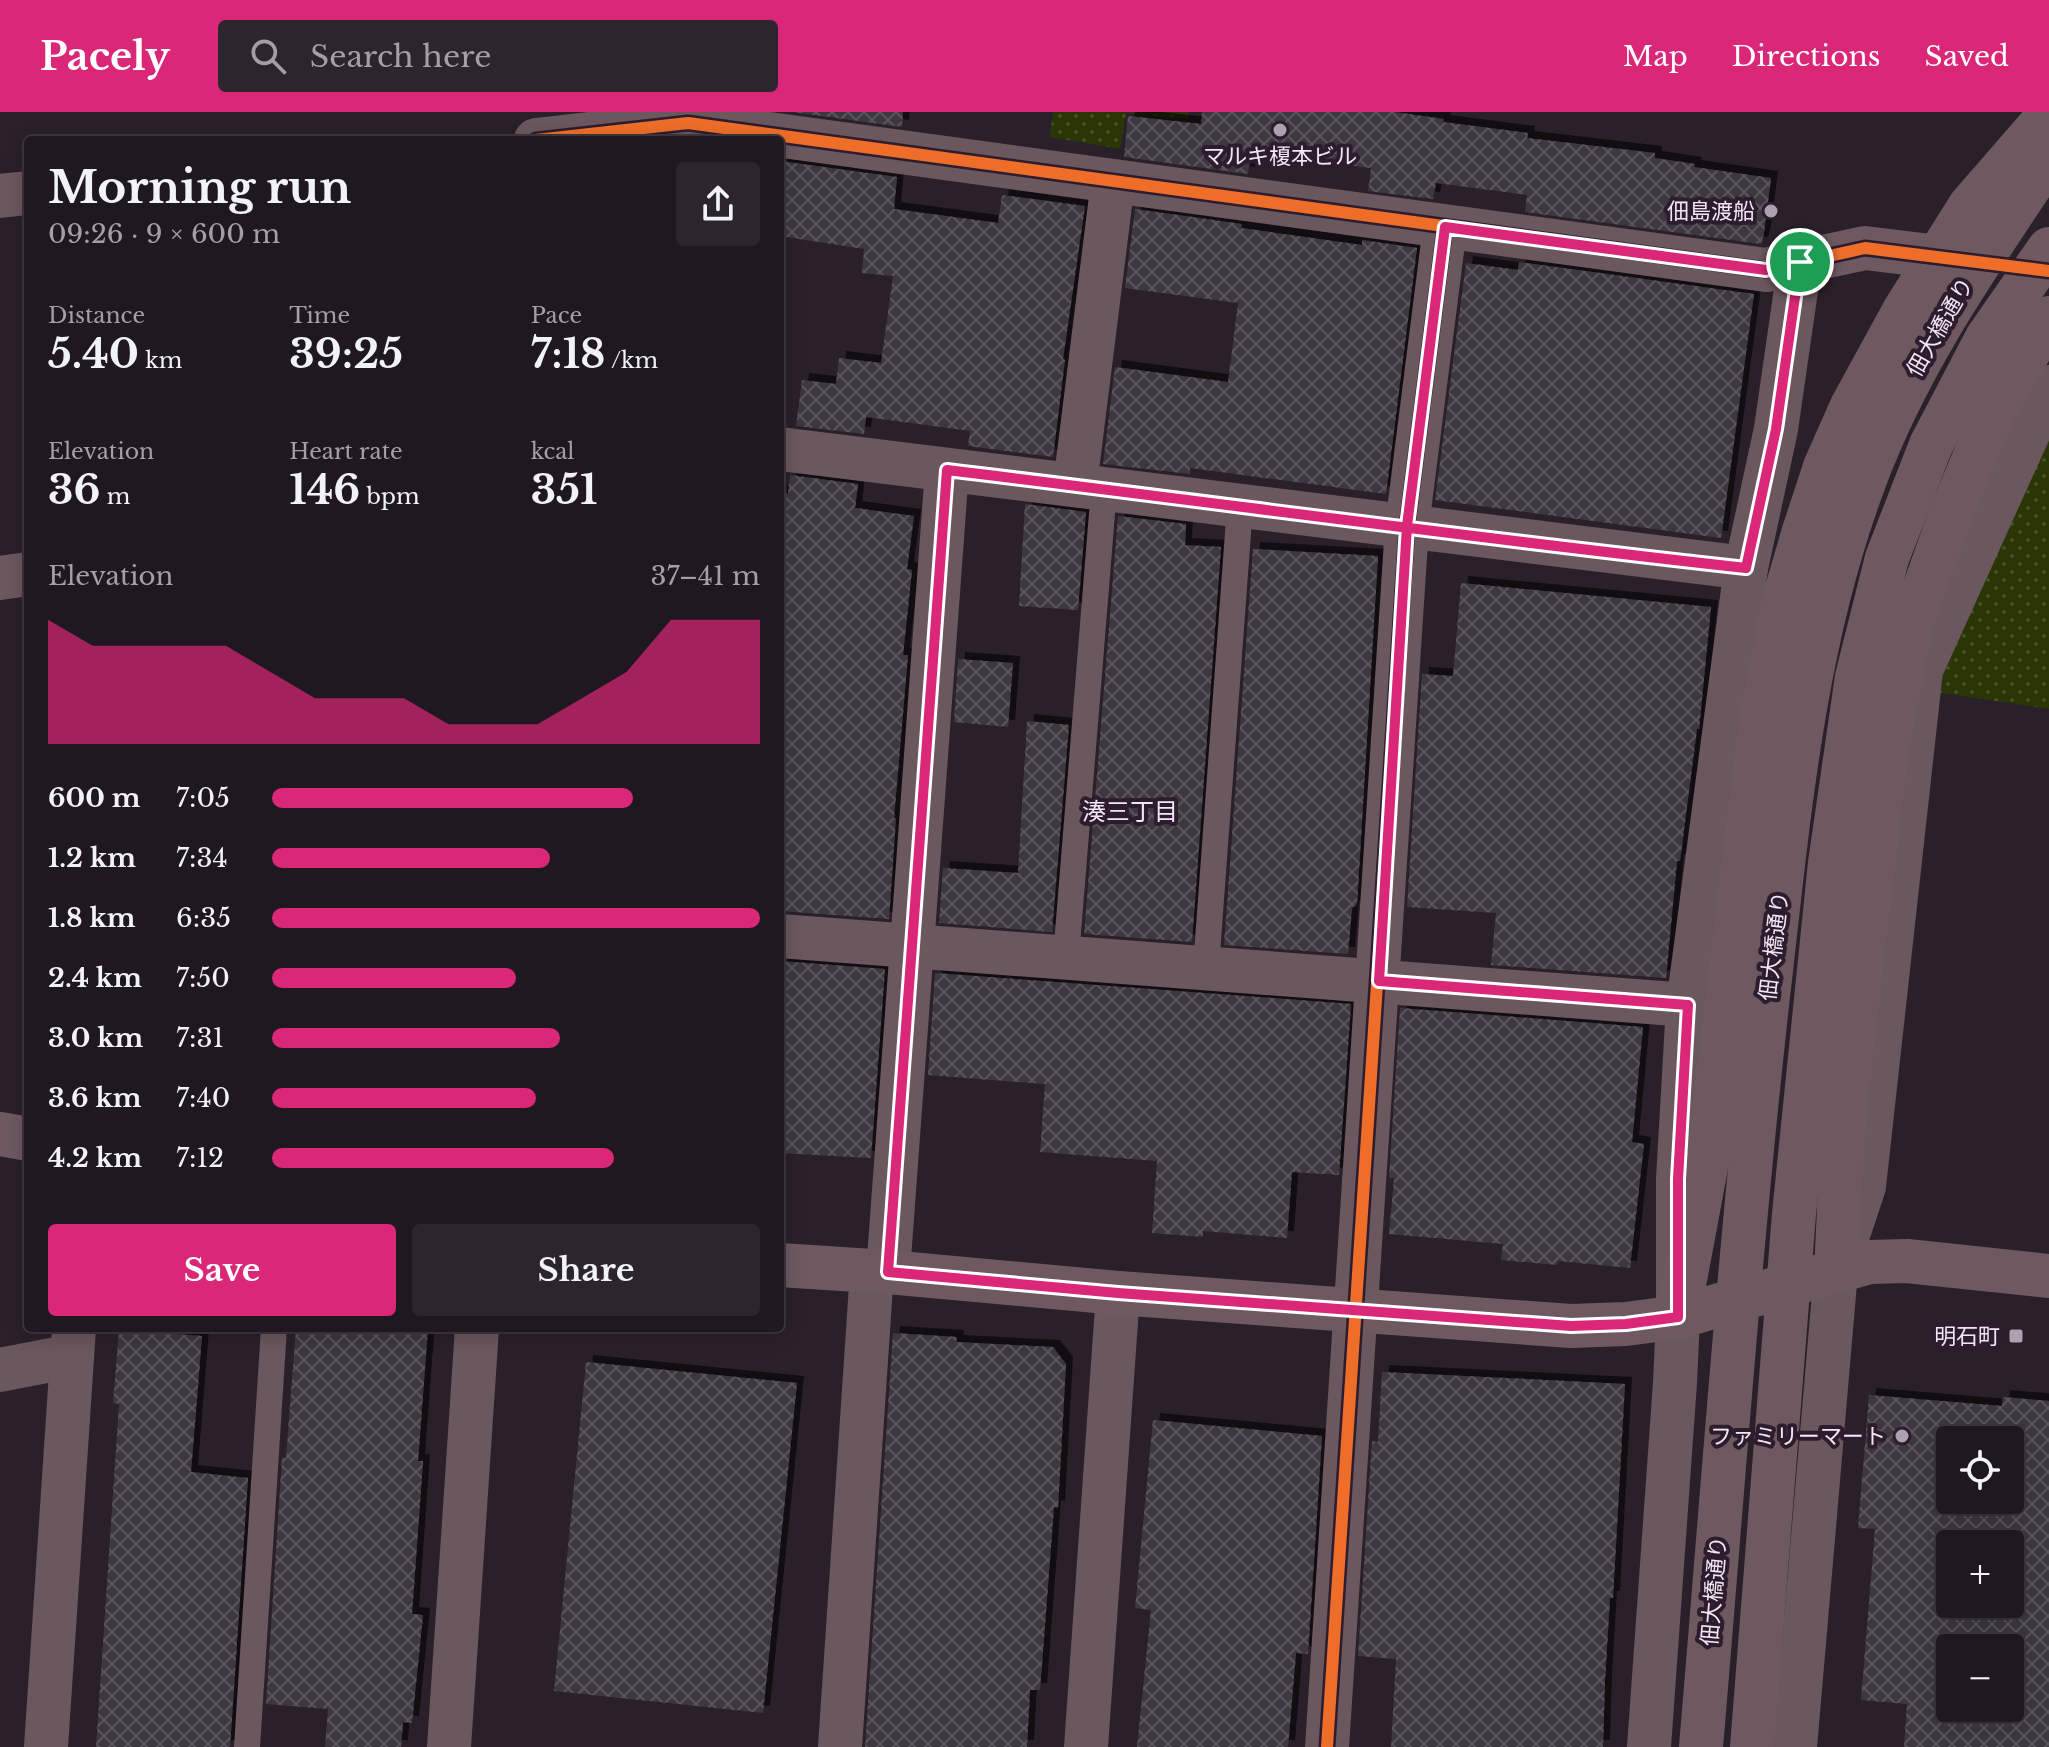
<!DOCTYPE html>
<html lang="en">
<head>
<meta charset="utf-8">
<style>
  :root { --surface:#201820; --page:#2d252d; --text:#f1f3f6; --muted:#a2a0a5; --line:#3d373e; --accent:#db2777 }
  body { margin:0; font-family:"Libre Baskerville","Noto Sans JP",serif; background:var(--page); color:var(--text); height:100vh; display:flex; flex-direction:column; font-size:30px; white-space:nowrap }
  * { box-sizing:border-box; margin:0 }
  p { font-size:26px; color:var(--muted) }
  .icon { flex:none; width:44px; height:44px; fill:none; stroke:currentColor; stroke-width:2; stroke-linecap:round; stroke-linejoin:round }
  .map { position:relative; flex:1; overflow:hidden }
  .sheet { position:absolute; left:24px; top:24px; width:760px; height:1196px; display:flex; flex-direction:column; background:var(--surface); border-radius:8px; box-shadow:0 4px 20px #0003,0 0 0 2px var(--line) }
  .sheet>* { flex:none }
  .controls { position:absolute; left:1936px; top:1314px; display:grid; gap:16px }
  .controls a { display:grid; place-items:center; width:88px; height:88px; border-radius:8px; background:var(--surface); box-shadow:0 4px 20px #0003,0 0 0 2px var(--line); font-size:40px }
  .pin { position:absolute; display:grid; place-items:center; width:68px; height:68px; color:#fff; margin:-34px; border:4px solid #fff; border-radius:50%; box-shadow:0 2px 8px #0007 }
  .round { display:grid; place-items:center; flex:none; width:84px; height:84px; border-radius:8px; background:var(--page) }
  .overview { display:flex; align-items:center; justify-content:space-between; height:136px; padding:0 24px }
  h1 { font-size:44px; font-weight:700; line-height:60px }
  .metrics { display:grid; grid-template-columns:repeat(3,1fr); gap:12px; height:136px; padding:8px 24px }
  .metrics div { display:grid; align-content:center }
  .metrics b { font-size:40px; font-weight:700 }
  .metrics small { font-size:22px; font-weight:400 }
  .metrics p { font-size:22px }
  .chart { height:224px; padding:16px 24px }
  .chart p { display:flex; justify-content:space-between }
  .chart svg { width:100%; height:144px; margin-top:8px; fill:var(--accent); opacity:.7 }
  .action { display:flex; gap:16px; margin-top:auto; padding:16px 24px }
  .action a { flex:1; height:92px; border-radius:8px; background:var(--accent); color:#fff; font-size:32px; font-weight:700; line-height:92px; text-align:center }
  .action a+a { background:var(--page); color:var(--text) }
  ul { padding:0 24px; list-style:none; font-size:26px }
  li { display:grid; grid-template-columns:128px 96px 1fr; align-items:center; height:60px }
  li i { height:20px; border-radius:10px; background:var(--accent) }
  header { display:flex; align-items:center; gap:48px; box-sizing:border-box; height:112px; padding:0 40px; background:var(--accent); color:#fff }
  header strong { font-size:38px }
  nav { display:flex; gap:44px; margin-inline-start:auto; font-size:28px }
  .search { width:560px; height:72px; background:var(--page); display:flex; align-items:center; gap:20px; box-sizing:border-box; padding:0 28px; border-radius:8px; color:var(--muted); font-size:30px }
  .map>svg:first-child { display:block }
</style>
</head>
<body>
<header>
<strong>Pacely</strong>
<div class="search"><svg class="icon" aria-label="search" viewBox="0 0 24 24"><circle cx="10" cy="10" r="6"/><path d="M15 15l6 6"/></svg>Search here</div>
<nav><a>Map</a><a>Directions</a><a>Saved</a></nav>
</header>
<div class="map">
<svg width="2049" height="1635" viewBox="0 0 2049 1635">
  <defs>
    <pattern id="park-dots" width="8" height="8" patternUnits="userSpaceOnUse" patternTransform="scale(2)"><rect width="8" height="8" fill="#2a3606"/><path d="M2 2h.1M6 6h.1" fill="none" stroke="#49532b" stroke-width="1.8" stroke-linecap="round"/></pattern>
    <pattern id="building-cross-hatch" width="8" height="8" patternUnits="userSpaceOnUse" patternTransform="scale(2)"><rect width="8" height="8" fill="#3e373f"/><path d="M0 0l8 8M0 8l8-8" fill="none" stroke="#5a545b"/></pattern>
    <filter id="shadow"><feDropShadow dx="7" dy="-7" stdDeviation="0" flood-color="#0009"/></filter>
  </defs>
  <rect width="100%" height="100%" fill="#2a202a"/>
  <g fill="url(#park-dots)">
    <polygon points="1053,0 1188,0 1187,8 1126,1 1120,37 1050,25"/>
    <polygon points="2049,323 2049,597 1936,580 1995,438"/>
  </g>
  <g fill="url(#building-cross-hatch)" fill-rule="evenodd" filter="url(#shadow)">
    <polygon points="792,0 903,0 902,15"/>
    <polygon points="1202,0 1394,0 1444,7 1443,10 1528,21 1527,26 1655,41 1655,46 1695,52 1694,55 1771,66 1764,121 1761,132 1525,100 1527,83 1436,71 1433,87 1368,79 1371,56 1251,42 1248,62 1124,45 1128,4 1201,12"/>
    <polygon points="780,49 897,65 894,97 998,111 1002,83 1085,94 1063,247 1065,248 1053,345 968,334 970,319 866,305 864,322 796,314 802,268 836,272 839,246 881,251 893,164 862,161 864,137 780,124"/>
    <polygon points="1135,97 1242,112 1241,116 1362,133 1362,128 1417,136 1386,382 1190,356 1190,362 1103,352 1115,255 1228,270 1238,191 1125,176"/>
    <polygon points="1519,150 1754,182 1721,426 1435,388 1466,151 1518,158"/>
    <polygon points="790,363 858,372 855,396 914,404 907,457 912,458 903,543 908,543 894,706 896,706 889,807 780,799 780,381 788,382"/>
    <polygon points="1025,392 1086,400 1078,498 1019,494"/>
    <polygon points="1118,404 1186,412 1185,433 1221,435 1192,830 1084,822"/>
    <polygon points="1253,437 1378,444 1357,792 1352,796 1348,842 1224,833"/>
    <polygon points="1461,471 1711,495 1699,617 1697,617 1680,749 1677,749 1666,866 1491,853 1496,801 1407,795 1422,562 1453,564"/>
    <polygon points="958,547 1013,551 1008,615 954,610"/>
    <polygon points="1027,609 1069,613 1052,820 939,811 943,756 1018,761"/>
    <polygon points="780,849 885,857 871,1046 780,1041"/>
    <polygon points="935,861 1351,892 1339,1063 1292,1060 1287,1126 1203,1119 1203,1125 1152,1121 1157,1049 1040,1040 1045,972 928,963"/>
    <polygon points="1400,896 1643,915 1632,1030 1644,1032 1630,1156 1558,1149 1557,1153 1501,1148 1503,1132 1389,1122 1394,1066 1389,1066"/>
    <polygon points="296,1216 428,1216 418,1349 423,1349 412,1502 423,1503 412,1611 403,1610 401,1635 325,1635 328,1597 266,1592 282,1346 286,1346"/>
    <polygon points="119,1218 202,1224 191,1360 248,1366 230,1635 96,1635 119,1292 113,1291"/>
    <polygon points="893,1221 957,1225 956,1230 1053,1235 1066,1252 1058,1396 1054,1395 1040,1578 1030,1578 1027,1635 865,1635"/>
    <polygon points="586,1250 797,1271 763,1601 554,1579"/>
    <polygon points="1382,1260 1625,1272 1613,1486 1610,1486 1605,1568 1603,1635 1391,1635 1396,1547 1358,1544 1372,1329 1378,1330"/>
    <path d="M1869 1283 2002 1294 2003 1285 2049 1289V1635H1904L1907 1592 1861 1588 1875 1417 1858 1416ZM1950 1328H2010V1388H1950ZM1950 1432H2010V1492H1950ZM1950 1536H2010V1596H1950Z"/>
    <polygon points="1153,1308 1322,1324 1308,1542 1296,1541 1288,1635 1137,1635 1151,1498 1135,1496"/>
  </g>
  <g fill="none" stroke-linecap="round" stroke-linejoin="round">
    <g stroke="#6b575e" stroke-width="26">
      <polyline points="1066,845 1104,377"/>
      <polyline points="1206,855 1240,394"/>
      <polyline points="247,1635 274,1216"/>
    </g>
    <g stroke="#6b575e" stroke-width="44">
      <polyline points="536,28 688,11 1766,158 1800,150 1776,317 1746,456 1688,893 1678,1067 1678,1205 1675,1271 1649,1635"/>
      <polyline points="0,84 28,81"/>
      <polyline points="780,337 1746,456"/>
      <polyline points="1075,373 1113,69"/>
      <polyline points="0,466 28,462"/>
      <polyline points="780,824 1688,893"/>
      <polyline points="888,1160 947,358"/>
      <polyline points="0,1258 72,1244"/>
      <polyline points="46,1635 74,1216"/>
      <polyline points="449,1635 477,1216"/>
      <polyline points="840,1635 872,1159"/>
      <polyline points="1086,1635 1118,1181"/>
      <polyline points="1327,1635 1407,414 1445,115"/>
      <polyline points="1795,1635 1836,1159 1864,1074 1921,558 2049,275"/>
    </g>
    <g stroke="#6e5961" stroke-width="44">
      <polyline points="1800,150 1865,136 1963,148"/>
      <polyline points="0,1022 28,1027"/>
      <polyline points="780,1153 888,1160 1118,1181 1571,1214 1626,1212 1678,1205 1869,1150 1907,1149 2049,1164"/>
      <polyline points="1836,1159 1842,1035 1858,880 1888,631 1911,514 1950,404 1995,296 2049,206"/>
      <polyline points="1678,1205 1709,1039 1760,614 1785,484 1804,419 1825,355 1852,294 1904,199 1970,94 2049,3"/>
      <path d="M1701 1635C1723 1376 1741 1116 1771 858 1790 691 1805 528 1864 370 1908 251 1979 150 2049 46"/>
      <polyline points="1752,1635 1794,1102 1830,751 1857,565 1887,446 1931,333 1987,226 2049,137"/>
    </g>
    <g stroke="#2d1c2e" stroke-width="17">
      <g id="cycleway">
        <polyline points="536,28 688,11 1766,158 1865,136 2049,159"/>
        <polyline points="1327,1635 1407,414 1445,115"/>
      </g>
    </g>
    <use href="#cycleway" stroke="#ee6e29" stroke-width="12"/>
  </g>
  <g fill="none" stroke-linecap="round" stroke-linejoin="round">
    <g stroke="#fff" stroke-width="16">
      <path id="route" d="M1800 150 1776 317 1746 456C1479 427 1213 390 947 358L888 1160 1118 1181 1571 1214 1626 1212 1678 1205V1067L1688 893 1379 869 1407 414 1445 115 1766 158 1800 150"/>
    </g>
    <use href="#route" stroke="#db2777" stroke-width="10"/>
  </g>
  <g fill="#aca1ac" stroke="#2d1c2e" stroke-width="3">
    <circle cx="1280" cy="18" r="8"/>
    <circle cx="1771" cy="99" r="8"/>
    <rect x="2008" y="1216" width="16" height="16" rx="4"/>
    <circle cx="1902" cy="1324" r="8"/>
  </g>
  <g text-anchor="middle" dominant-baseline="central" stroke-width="8" stroke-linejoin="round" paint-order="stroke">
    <g font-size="22" fill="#f2e6f2" stroke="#2d1c2e" text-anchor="end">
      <text x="1280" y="44" text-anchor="middle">マルキ榎本ビル</text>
      <text x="1755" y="99">佃島渡船</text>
      <text x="2000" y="1224">明石町</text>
      <text x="1886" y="1324">ファミリーマート</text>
    </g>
    <g font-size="22" fill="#f2e6f2" stroke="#2d1c2e">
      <text transform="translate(1940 215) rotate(-60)">佃大橋通り</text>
      <text transform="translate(1774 834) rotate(-83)">佃大橋通り</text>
      <text transform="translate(1714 1479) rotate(-85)">佃大橋通り</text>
    </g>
    <g font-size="24" fill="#f2e6f2" stroke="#2d1c2e">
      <text x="1130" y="699">湊三丁目</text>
    </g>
  </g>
</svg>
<div class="controls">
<a><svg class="icon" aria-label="locate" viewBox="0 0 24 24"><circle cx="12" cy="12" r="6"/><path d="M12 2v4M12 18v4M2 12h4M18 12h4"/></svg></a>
<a>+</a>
<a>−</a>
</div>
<div class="pin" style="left:1800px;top:150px;background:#1e9e55"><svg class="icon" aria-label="arrive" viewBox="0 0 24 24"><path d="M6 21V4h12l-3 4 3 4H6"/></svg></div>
<section class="sheet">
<div class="overview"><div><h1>Morning run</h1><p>09:26 · 9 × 600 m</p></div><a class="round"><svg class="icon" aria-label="share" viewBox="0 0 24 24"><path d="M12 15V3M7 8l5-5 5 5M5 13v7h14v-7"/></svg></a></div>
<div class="metrics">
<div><p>Distance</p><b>5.40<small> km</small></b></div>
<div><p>Time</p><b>39:25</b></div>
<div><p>Pace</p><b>7:18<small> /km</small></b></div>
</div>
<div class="metrics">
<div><p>Elevation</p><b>36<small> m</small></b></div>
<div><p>Heart rate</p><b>146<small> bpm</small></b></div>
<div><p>kcal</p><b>351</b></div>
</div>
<div class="chart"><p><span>Elevation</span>37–41 m</p>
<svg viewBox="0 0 160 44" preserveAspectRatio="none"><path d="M0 44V6L10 14L20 14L30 14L40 14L50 22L60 30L70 30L80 30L90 38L100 38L110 38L120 30L130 22L140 6L150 6L160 6V44z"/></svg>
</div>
<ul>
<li><b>600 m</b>7:05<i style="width:74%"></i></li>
<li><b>1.2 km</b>7:34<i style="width:57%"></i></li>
<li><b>1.8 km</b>6:35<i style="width:100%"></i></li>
<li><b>2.4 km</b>7:50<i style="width:50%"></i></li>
<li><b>3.0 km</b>7:31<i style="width:59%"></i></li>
<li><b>3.6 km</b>7:40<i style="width:54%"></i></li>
<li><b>4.2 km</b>7:12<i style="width:70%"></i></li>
</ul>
<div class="action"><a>Save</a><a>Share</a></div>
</section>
</div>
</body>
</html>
